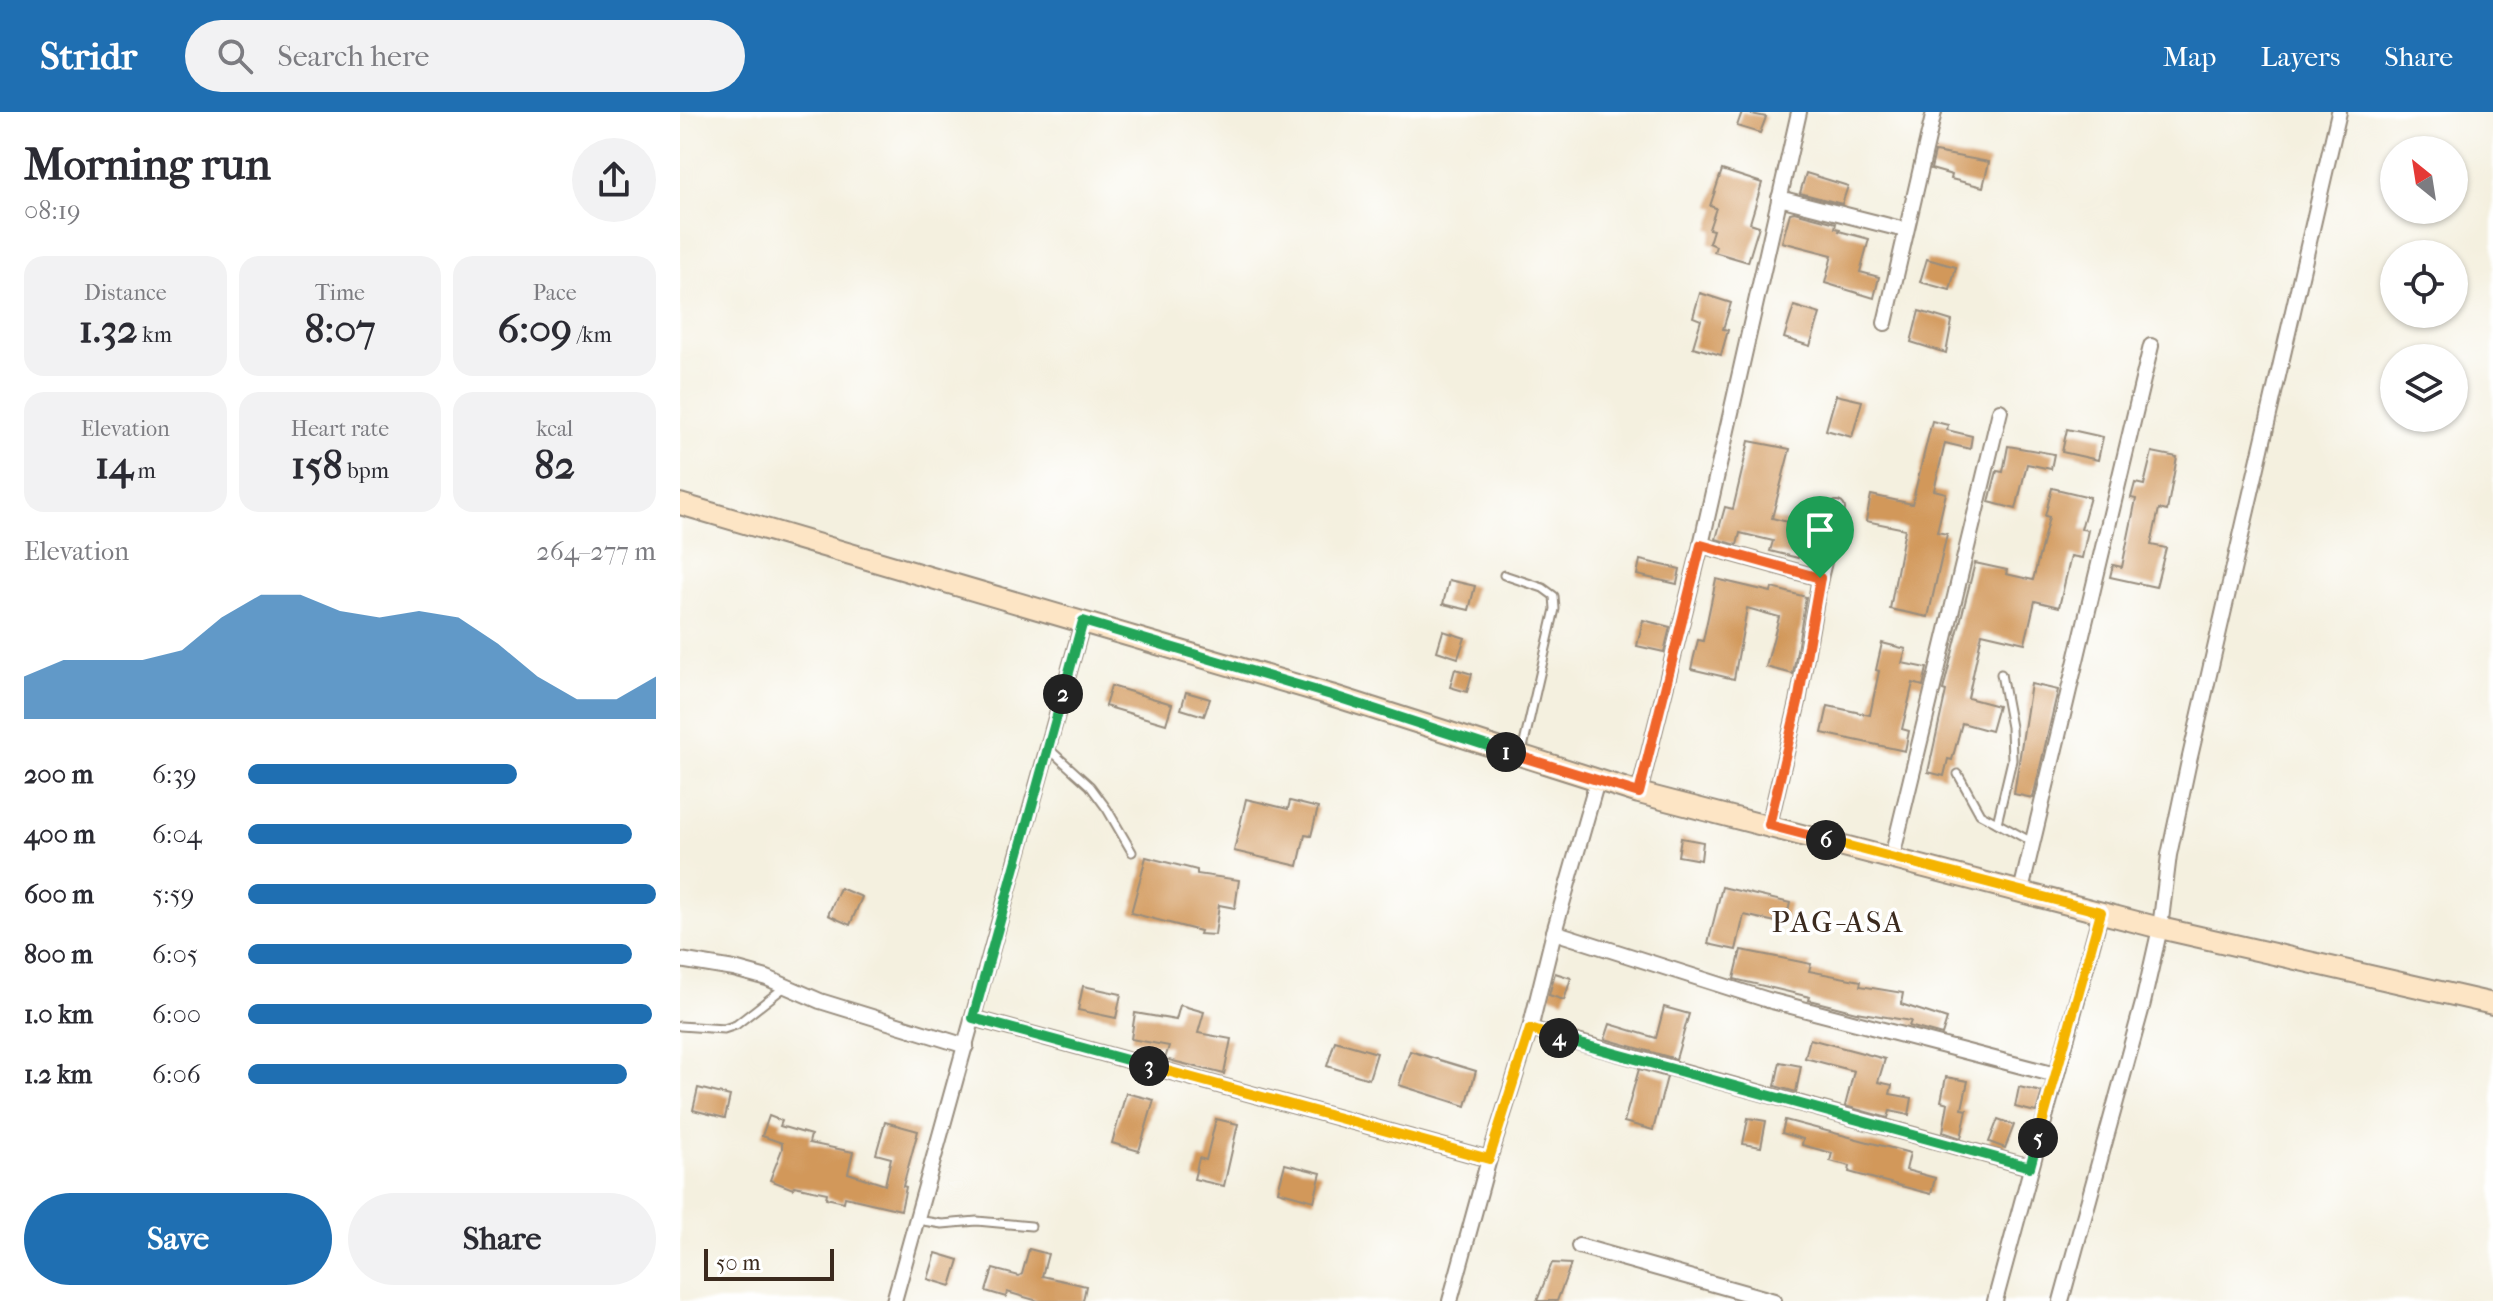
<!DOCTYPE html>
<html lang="en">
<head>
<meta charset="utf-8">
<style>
  :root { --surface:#fff; --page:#f2f2f3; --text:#2b2b33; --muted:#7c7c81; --accent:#1f6fb2 }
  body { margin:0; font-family:"IM FELL French Canon",serif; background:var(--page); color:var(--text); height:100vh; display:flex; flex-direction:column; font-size:30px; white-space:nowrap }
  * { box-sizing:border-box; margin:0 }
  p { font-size:26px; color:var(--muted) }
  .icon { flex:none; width:44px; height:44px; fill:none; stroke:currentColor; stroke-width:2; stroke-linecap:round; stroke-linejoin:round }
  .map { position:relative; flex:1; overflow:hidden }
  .sheet { display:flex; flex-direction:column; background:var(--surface); width:680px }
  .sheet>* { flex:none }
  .needle { width:52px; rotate:330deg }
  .fabs { position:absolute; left:1700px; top:24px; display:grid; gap:16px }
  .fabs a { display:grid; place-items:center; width:88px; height:88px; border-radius:50%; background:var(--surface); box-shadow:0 2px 6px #0004; font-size:40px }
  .scale { position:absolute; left:24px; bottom:20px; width:130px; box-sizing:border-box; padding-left:8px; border:4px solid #3b2a1e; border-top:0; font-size:22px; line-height:28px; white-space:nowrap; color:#3b2a1e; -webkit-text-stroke:6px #fff; paint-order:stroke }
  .pin { position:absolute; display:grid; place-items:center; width:68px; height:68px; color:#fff; margin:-82px -34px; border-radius:50% 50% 50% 0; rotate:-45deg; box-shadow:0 0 8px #0007 }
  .pin .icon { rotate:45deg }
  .km { position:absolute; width:40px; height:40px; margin:-20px; border-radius:50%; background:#222; color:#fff; font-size:22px; line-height:40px; text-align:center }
  .round { display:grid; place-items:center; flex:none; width:84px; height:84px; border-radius:42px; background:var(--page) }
  .summary { display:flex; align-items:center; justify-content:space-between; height:136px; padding:0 24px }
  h1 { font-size:44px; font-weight:700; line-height:60px }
  .metrics { display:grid; grid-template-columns:repeat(3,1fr); gap:12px; height:136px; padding:8px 24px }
  .metrics div { display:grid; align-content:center; border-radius:20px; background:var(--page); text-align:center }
  .metrics b { font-size:40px; font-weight:700 }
  .metrics small { font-size:22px; font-weight:400 }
  .metrics p { font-size:22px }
  .chart { height:224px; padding:16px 24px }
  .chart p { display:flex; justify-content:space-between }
  .chart svg { width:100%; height:144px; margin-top:8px; fill:var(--accent); opacity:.7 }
  .button { display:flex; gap:16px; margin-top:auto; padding:16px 24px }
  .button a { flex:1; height:92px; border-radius:48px; background:var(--accent); color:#fff; font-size:32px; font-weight:700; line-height:92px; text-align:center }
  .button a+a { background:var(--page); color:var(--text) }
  ul { padding:0 24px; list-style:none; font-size:26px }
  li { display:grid; grid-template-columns:128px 96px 1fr; align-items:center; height:60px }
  li i { height:20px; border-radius:10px; background:var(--accent) }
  header { display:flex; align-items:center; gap:48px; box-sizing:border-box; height:112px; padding:0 40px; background:var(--accent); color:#fff }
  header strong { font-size:38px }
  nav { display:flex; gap:44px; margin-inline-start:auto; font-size:28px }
  .search { width:560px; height:72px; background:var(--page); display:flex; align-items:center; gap:20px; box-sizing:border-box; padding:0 28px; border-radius:44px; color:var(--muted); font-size:30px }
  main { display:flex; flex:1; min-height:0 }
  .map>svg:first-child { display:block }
</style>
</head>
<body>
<header>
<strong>Stridr</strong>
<div class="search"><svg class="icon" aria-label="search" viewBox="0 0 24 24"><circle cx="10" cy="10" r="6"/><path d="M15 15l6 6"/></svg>Search here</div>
<nav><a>Map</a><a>Layers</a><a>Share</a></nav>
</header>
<main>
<section class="sheet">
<div class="summary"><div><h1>Morning run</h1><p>08:19</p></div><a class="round"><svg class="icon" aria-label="share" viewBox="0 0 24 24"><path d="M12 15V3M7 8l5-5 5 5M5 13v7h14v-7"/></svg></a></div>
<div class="metrics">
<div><p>Distance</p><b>1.32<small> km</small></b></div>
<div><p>Time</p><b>8:07</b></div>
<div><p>Pace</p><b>6:09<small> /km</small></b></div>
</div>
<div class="metrics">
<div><p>Elevation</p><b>14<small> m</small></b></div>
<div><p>Heart rate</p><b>158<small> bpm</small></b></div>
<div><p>kcal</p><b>82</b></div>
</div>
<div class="chart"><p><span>Elevation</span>264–277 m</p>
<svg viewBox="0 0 160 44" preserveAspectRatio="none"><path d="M0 44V31L10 26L20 26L30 26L40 23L50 13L60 6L70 6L80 11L90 13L100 11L110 13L120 21L130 31L140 38L150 38L160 31V44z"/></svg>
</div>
<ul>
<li><b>200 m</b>6:39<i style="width:66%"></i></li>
<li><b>400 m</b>6:04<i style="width:94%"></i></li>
<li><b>600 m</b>5:59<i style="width:100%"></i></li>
<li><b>800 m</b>6:05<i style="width:94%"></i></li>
<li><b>1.0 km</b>6:00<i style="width:99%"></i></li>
<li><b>1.2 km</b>6:06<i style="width:93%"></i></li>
</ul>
<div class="button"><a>Save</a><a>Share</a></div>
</section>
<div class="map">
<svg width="1813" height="1189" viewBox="0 0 1813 1189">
  <rect width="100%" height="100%" fill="#fff"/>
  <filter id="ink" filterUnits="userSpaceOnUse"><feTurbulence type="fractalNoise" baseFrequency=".0125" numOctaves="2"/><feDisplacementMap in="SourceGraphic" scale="16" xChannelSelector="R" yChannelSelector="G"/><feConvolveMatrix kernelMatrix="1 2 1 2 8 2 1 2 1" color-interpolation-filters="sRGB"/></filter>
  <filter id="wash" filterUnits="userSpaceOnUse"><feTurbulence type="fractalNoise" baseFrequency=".006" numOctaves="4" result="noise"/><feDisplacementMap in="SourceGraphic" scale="32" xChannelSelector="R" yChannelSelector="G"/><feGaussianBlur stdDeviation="1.8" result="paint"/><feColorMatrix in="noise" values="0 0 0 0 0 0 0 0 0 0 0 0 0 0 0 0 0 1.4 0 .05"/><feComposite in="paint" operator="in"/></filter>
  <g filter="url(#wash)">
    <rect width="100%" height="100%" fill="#f4f0df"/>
    <g id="blocks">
      <g fill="#d2985a">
        <polygon points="1062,0 1086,5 1080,21 1057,14"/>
        <polygon points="1255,40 1309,50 1303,75 1271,67 1272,63 1251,57"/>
        <polygon points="1042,58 1082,71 1070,111 1079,114 1068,150 1034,140 1036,134 1029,131 1033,118 1029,117 1036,96 1030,94"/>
        <polygon points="1126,61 1168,74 1162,92 1120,81"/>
        <polygon points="1114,100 1156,111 1155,116 1160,117 1159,119 1189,127 1180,160 1199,165 1194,186 1145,171 1152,143 1102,130 1110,101"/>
        <polygon points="1247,147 1276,155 1270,178 1240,170"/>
        <polygon points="1020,181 1051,191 1043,217 1048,218 1041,243 1013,235 1021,208 1013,205"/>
        <polygon points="1114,194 1140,202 1130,234 1104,226"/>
        <polygon points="1239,199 1272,209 1266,241 1231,230"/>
        <polygon points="1156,283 1182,289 1172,325 1146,318"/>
        <polygon points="1252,309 1268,313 1267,318 1292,324 1290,337 1265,331 1254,378 1266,381 1257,420 1267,422 1248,505 1210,497 1225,417 1186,409 1191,383 1232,392"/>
        <polygon points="1387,317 1423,325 1418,348 1382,340"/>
        <polygon points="1069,329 1110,337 1092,406 1123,414 1121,423 1124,424 1118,446 1090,439 1093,429 1060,421 1057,433 1036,427 1045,395 1053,397"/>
        <polygon points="1328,334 1374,342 1371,357 1347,352 1336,397 1309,390 1317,359 1323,360"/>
        <polygon points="1472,340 1497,345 1487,399 1479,397 1471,433 1486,436 1476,475 1430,465 1433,453 1442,455 1456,387 1451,386 1455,371 1464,373"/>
        <polygon points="1372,376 1410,385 1401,417 1408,418 1402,446 1391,444 1379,495 1355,489 1345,531 1302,521 1288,586 1318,594 1311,619 1282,611 1272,648 1268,647 1264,664 1248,660 1266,579 1263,578 1295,451 1327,458 1326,462 1353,468 1369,405 1365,404"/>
        <polygon points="960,448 1000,457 997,472 957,463"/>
        <polygon points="1036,467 1091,480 1092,476 1126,485 1113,562 1086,555 1099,505 1067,496 1054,567 1011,557 1018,528 1023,529"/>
        <polygon points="769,468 795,474 789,498 763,492"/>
        <polygon points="963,508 990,515 984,540 957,534"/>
        <polygon points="763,519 785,526 778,546 757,539"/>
        <polygon points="1202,531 1226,537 1222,551 1247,556 1243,574 1233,571 1222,617 1229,619 1225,639 1142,621 1148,594 1190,603 1199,559 1196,558"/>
        <polygon points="775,557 792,562 787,580 770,575"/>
        <polygon points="1351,572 1378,578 1353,686 1334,682"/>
        <polygon points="431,574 492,592 486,612 425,594"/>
        <polygon points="506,580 530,587 524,604 501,597"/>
        <polygon points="566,687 608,697 610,689 638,696 631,724 625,723 618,754 554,739"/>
        <polygon points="1001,726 1023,730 1021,748 998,744"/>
        <polygon points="466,745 517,758 517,762 559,768 555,796 539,793 535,823 519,822 520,819 451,801"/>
        <polygon points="1042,775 1110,791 1105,812 1064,803 1056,838 1028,832"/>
        <polygon points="160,776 182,785 170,813 148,803"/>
        <polygon points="1061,838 1131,852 1129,859 1181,869 1180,874 1223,881 1221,892 1267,907 1262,923 1229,914 1231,909 1176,900 1129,888 1130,885 1054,867"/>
        <polygon points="875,861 891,866 884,888 869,883"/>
        <polygon points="403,874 441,882 436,906 398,898"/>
        <polygon points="500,893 524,900 518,921 551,927 544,962 485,947 489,934 451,927 455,901 496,908"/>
        <polygon points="984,895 1009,902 996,947 925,927 930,912 976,926"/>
        <polygon points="1130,927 1205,947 1198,970 1212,973 1210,982 1232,986 1229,1003 1210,999 1208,1006 1165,994 1174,959 1125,946"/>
        <polygon points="655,929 697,941 689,967 647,954"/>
        <polygon points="730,939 796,959 786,994 719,973"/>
        <polygon points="1100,950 1121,954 1116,980 1095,974"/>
        <polygon points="959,957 987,965 973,1018 944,1010"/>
        <polygon points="1266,965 1288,969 1282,997 1287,998 1281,1026 1263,1020 1268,991 1261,989"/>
        <polygon points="1339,975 1362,980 1356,1000 1335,995"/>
        <polygon points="18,976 50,984 45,1006 13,998"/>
        <polygon points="446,981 474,988 459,1039 432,1031"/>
        <polygon points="89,1004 102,1009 100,1014 131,1023 129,1031 173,1040 168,1061 205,1073 211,1046 196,1042 205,1010 238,1019 223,1074 226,1075 221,1098 165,1085 164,1090 146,1086 147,1081 114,1074 113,1077 90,1068 102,1037 102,1031 82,1024"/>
        <polygon points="1068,1006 1086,1009 1081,1035 1063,1032"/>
        <polygon points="536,1007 558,1012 544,1074 514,1067 519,1046 526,1048"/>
        <polygon points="1318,1007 1334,1013 1325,1036 1309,1030"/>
        <polygon points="1105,1008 1230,1041 1226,1058 1255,1066 1251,1082 1169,1060 1170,1054 1150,1049 1152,1041 1122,1033 1123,1027 1102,1021"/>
        <polygon points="605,1052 641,1061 634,1089 598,1079"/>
        <polygon points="349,1137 368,1142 362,1164 406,1174 403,1189 358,1189 327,1180 326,1185 306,1179 313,1157 339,1164 342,1162"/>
        <polygon points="256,1141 279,1148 271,1174 248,1167"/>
        <polygon points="872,1151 891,1152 877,1189 857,1189"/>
      </g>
    </g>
  </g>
  <g filter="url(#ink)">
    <use href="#blocks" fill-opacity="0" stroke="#988d7e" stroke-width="2"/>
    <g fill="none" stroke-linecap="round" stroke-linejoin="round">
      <g stroke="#988d7e" stroke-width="11">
        <g id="lane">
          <polyline points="824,463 863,476 874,484 875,497 842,640"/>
          <polyline points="1321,562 1331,615 1332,648 1317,711 1352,730"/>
          <polyline points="368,636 410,674 427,697 452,740"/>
          <polyline points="1278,662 1300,702 1317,711"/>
          <polyline points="0,914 44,917 56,913 106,874"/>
          <polyline points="237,1108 262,1112 297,1109 351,1114"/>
        </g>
      </g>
      <g stroke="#988d7e" stroke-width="18">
        <g id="street">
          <polyline points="1099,86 1225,118"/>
          <polyline points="1205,211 1254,0"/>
          <polyline points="1021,433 1140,466"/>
          <polyline points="959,681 1021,433 1119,0"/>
          <polyline points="1089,713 1118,590 1140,466 1157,397"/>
          <polyline points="1212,745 1320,299"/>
          <polyline points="1341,779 1471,234"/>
          <polyline points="874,820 1088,888 1376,963"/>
          <polyline points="0,848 54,857 87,866 140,889 286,934"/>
          <polyline points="293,906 809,1047"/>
          <polyline points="850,917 1350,1055"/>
          <polyline points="899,1134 1094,1189"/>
          <polyline points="214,1189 403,509"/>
          <polyline points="770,1189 809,1047 850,917 874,820 917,669"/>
          <polyline points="1315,1189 1421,800"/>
          <polyline points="1381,1189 1463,891 1480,816 1489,743 1509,649 1659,0"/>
        </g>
      </g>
      <g stroke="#988d7e" stroke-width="24">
        <polyline id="secondary" points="0,392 651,583 959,681 1480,816 1813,892"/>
      </g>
      <use href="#lane" stroke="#fff" stroke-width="7"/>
      <use href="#street" stroke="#fff" stroke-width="14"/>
      <use href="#secondary" stroke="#fde5c5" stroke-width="20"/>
    </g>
  </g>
  <g fill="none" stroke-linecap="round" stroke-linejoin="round" filter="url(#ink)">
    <g stroke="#fff" stroke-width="16">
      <polyline id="split-1" points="826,640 959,681 1021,433 1140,466"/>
    </g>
    <g stroke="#fff" stroke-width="16">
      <polyline id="split-2" points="383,582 403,509 651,583 826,640"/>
    </g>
    <g stroke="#fff" stroke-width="16">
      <polyline id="split-3" points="383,582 293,906 469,954"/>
    </g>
    <g stroke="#fff" stroke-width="16">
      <polyline id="split-4" points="469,954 809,1047 850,917 879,926"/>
    </g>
    <g stroke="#fff" stroke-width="16">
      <polyline id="split-5" points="879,926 1350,1055 1358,1026"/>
    </g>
    <g stroke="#fff" stroke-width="16">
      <polyline id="split-6" points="1146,728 1421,800 1358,1026"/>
    </g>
    <g stroke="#fff" stroke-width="16">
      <polyline id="split-7" points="1140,466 1118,590 1089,713 1146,728"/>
    </g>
    <use href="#split-1" stroke="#f0652b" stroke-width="10"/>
    <use href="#split-2" stroke="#22a559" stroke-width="10"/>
    <use href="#split-3" stroke="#22a559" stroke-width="10"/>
    <use href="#split-4" stroke="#f5b400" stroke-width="10"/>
    <use href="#split-5" stroke="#22a559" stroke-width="10"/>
    <use href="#split-6" stroke="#f5b400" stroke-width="10"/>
    <use href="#split-7" stroke="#f0652b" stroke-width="10"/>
  </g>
  <g text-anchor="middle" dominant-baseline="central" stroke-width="7" stroke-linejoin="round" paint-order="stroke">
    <g font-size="30" letter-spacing="2" fill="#3b2a1e" stroke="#fff">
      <text x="1158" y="810">PAG-ASA</text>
    </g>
  </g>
</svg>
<div class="fabs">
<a><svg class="needle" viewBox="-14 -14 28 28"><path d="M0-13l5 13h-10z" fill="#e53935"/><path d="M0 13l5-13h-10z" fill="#7c7c81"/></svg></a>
<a><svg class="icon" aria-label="locate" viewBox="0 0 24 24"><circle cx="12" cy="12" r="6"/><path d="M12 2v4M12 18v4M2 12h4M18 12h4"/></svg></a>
<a><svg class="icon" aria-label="layers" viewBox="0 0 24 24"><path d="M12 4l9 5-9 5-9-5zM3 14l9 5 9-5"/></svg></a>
</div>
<div class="scale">50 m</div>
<div class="pin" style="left:1140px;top:466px;background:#1e9e55"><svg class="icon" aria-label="arrive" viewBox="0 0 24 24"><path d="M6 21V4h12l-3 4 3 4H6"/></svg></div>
<b class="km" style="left:826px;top:640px">1</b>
<b class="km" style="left:383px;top:582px">2</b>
<b class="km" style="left:469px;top:954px">3</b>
<b class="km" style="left:879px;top:926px">4</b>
<b class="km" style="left:1358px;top:1026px">5</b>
<b class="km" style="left:1146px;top:728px">6</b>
</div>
</main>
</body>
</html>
